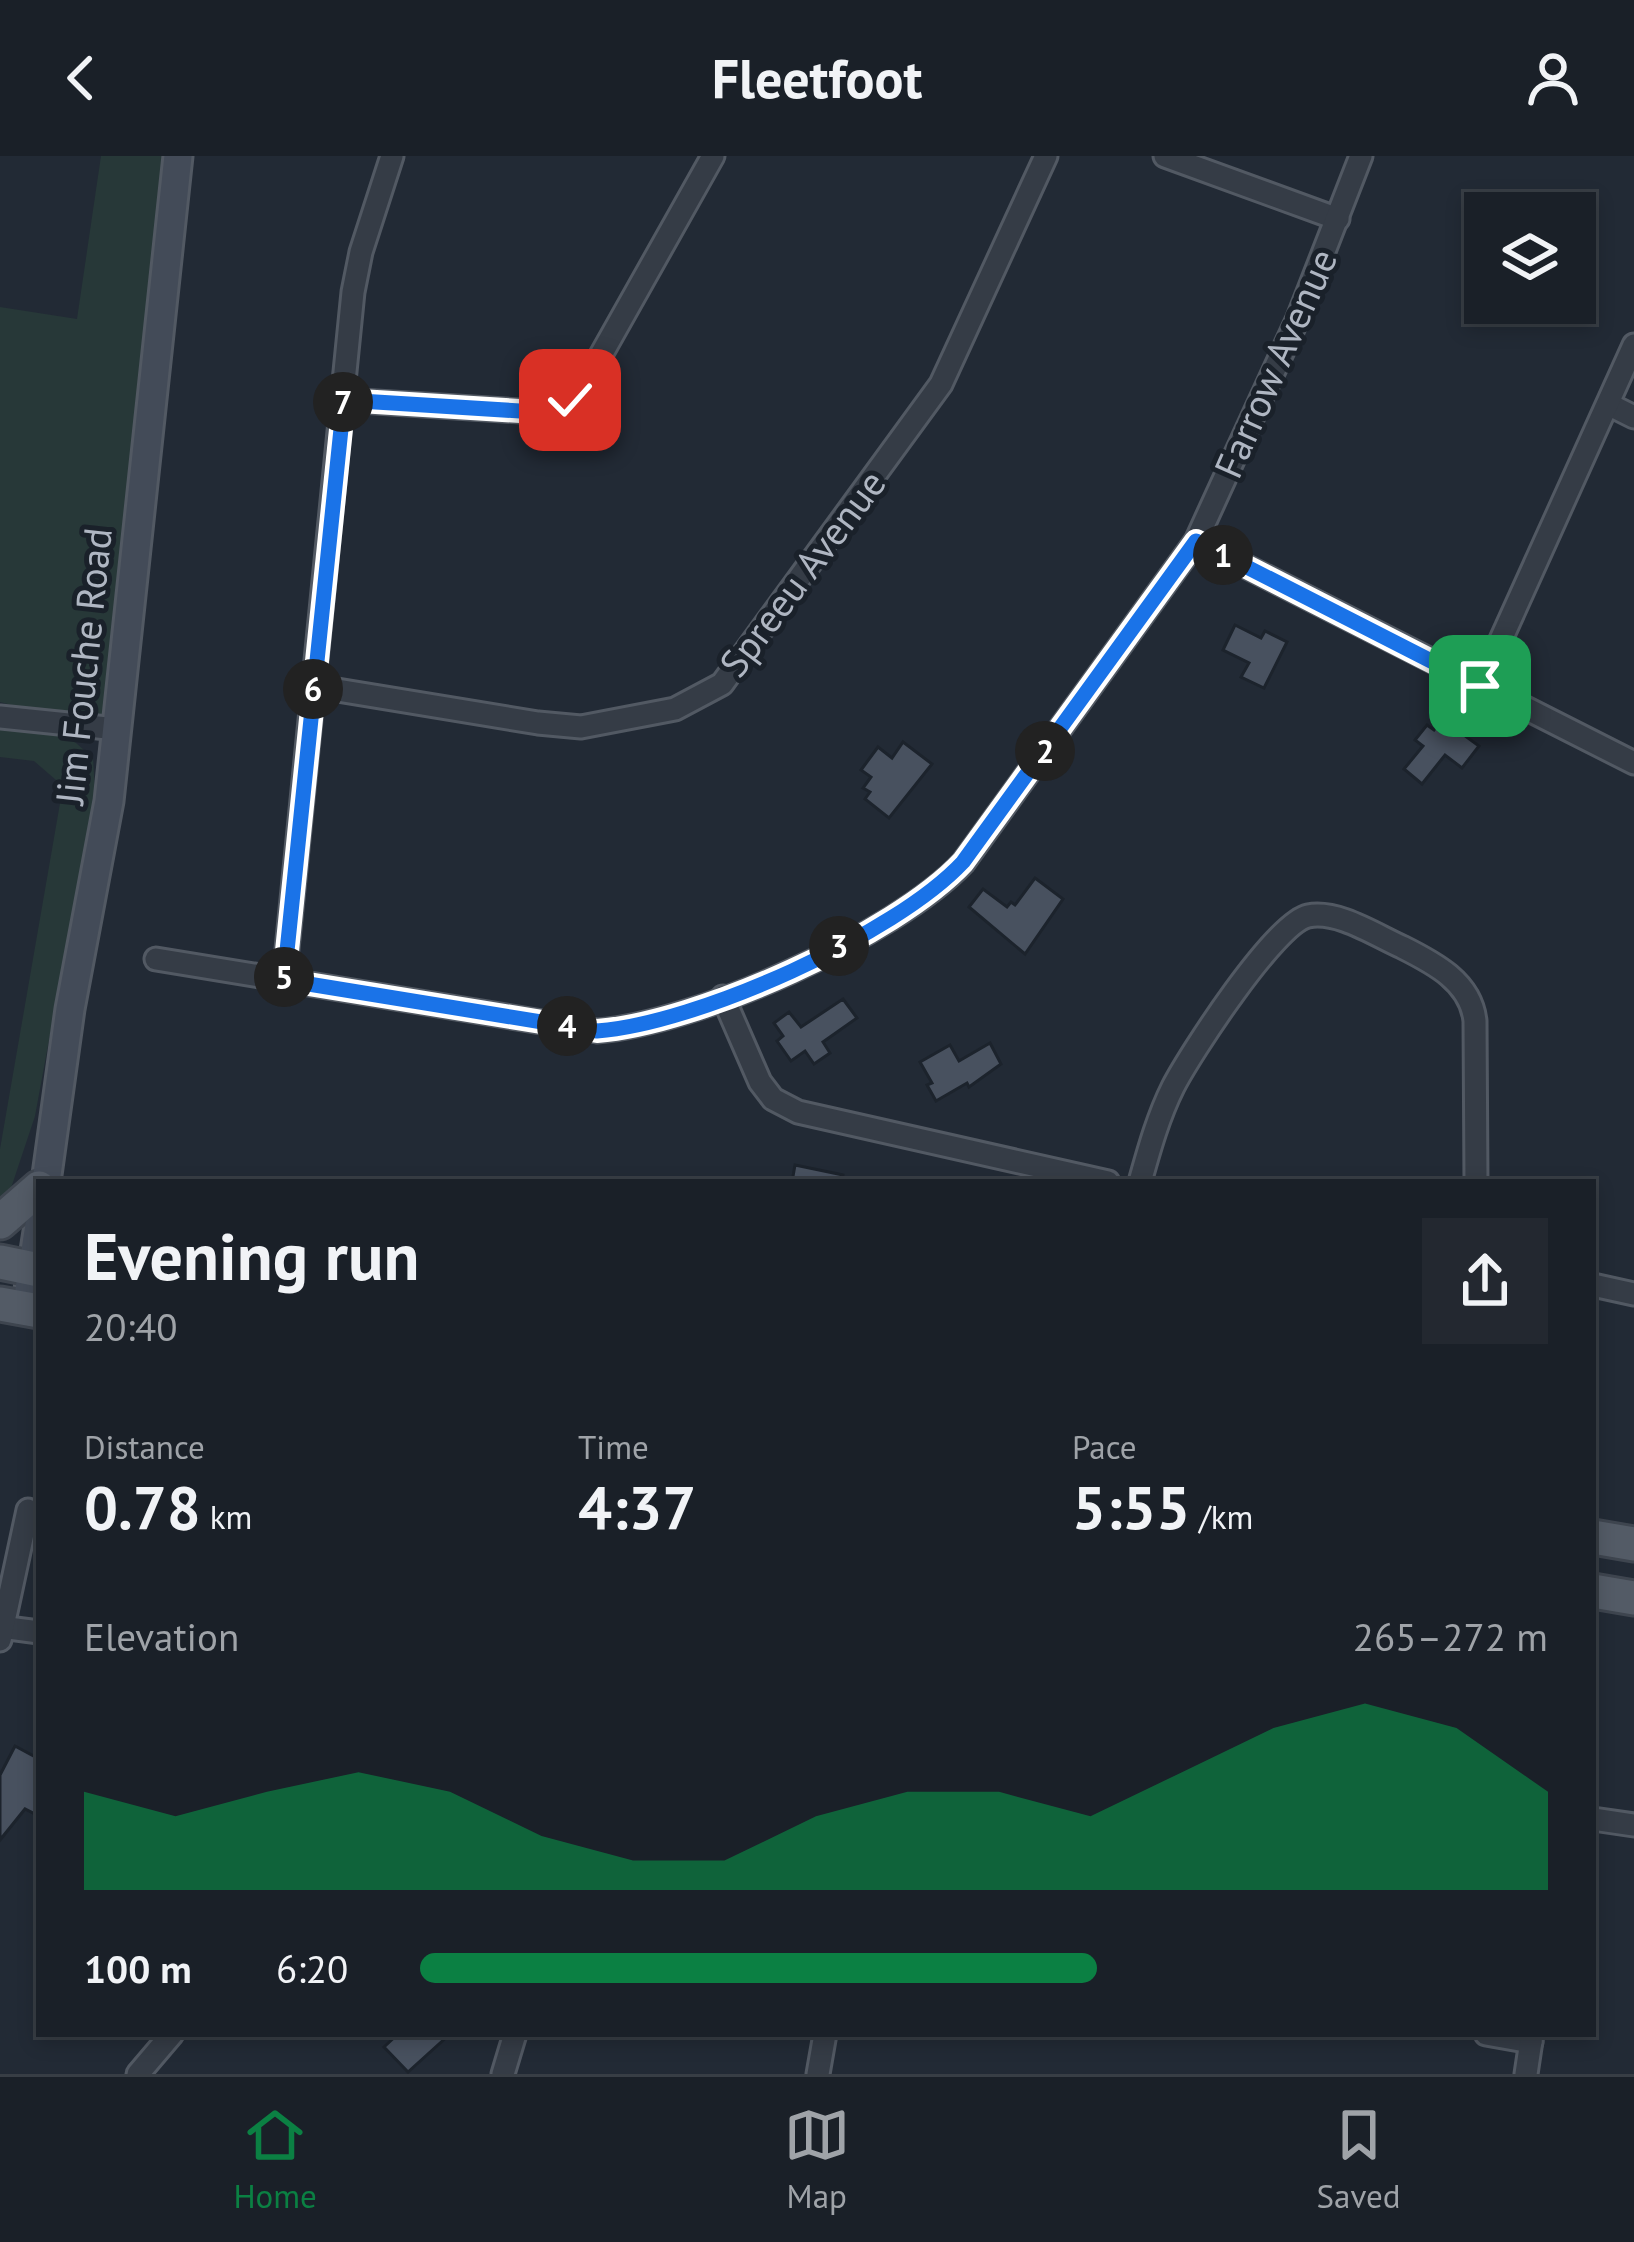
<!DOCTYPE html>
<html lang="en">
<head>
<meta charset="utf-8">
<style>
  :root { --surface:#1a2028; --page:#232830; --text:#f1f3f6; --muted:#9fa3a8; --line:#383e45; --accent:#0b8043 }
  body { margin:0; font-family:"PT Sans",sans-serif; background:var(--page); color:var(--text); height:100vh; display:flex; flex-direction:column; font-size:45px; white-space:nowrap }
  * { box-sizing:border-box; margin:0 }
  p { font-size:39px; color:var(--muted) }
  .icon { flex:none; width:66px; height:66px; fill:none; stroke:currentColor; stroke-width:2; stroke-linecap:round; stroke-linejoin:round }
  .map { position:relative; flex:1; overflow:hidden }
  .panel { position:absolute; left:36px; top:1023px; width:1560px; height:858px; display:flex; flex-direction:column; background:var(--surface); border-radius:0px; box-shadow:0 6px 18px #0003,0 0 0 3px var(--line) }
  .panel>* { flex:none }
  .fabs { position:absolute; left:1464px; top:36px; display:grid; gap:24px }
  .fabs a { display:grid; place-items:center; width:132px; height:132px; border-radius:0px; background:var(--surface); box-shadow:0 6px 18px #0003,0 0 0 3px var(--line); font-size:60px }
  .pin { position:absolute; display:grid; place-items:center; width:102px; height:102px; color:#fff; margin:-51px; border-radius:24px; box-shadow:0 6px 18px #0006 }
  .km { position:absolute; width:60px; height:60px; margin:-30px; border-radius:50%; background:#222; color:#fff; font-size:33px; line-height:60px; text-align:center }
  .round { display:grid; place-items:center; flex:none; width:126px; height:126px; border-radius:0px; background:var(--page) }
  .head { display:flex; align-items:center; justify-content:space-between; height:204px; padding:0 48px }
  h1 { font-size:66px; font-weight:800; line-height:90px }
  .stats { display:grid; grid-template-columns:repeat(3,1fr); gap:18px; height:204px; padding:12px 48px }
  .stats div { display:grid; align-content:center }
  .stats b { font-size:60px; font-weight:800 }
  .stats small { font-size:33px; font-weight:400 }
  .stats p { font-size:33px }
  .chart { height:336px; padding:24px 48px }
  .chart p { display:flex; justify-content:space-between }
  .chart svg { width:100%; height:216px; margin-top:12px; fill:var(--accent); opacity:.7 }
  ul { padding:0 48px; list-style:none; font-size:39px }
  li { display:grid; grid-template-columns:192px 144px 1fr; align-items:center; height:90px }
  li i { height:30px; border-radius:15px; background:var(--accent) }
  header { display:flex; justify-content:space-between; align-items:center; height:156px; padding:0 48px; background:var(--surface); font-size:54px; font-weight:800 }
  .dock { display:flex; justify-content:space-around; align-items:center; height:168px; border-top:3px solid var(--line); background:var(--surface); font-size:33px; color:var(--muted) }
  .dock a { display:grid; justify-items:center; gap:6px }
  .dock .selected { color:var(--accent) }
  .map>svg:first-child { display:block }
</style>
</head>
<body>
<header><svg class="icon" aria-label="back" viewBox="0 0 24 24"><path d="M15 5l-7 7 7 7"/></svg>Fleetfoot<svg class="icon" aria-label="person" viewBox="0 0 24 24"><circle cx="12" cy="8" r="4"/><path d="M4 21q1-7 8-7t8 7"/></svg></header>
<div class="map">
<svg width="1634" height="1918" viewBox="0 0 1634 1918">
  <rect width="100%" height="100%" fill="#222a35"/>
  <g fill="#273838">
    <polygon points="101,0 179,0 114,576 0,546 0,151 77,163"/>
    <polygon points="0,573 68,580 93,602 95,635 35,960 11,1032 0,1044 0,993 63,630 34,605 0,601"/>
  </g>
  <g fill="#48515f" stroke="#1c232c" stroke-width="3">
    <polygon points="1235,469 1261,482 1265,475 1287,486 1264,532 1241,521 1249,507 1223,494"/>
    <polygon points="1442,563 1479,590 1462,612 1445,599 1422,628 1404,613 1423,590 1415,584 1427,569 1434,574"/>
    <polygon points="903,586 932,608 889,662 865,643 870,636 863,632 871,621 861,614 878,591 892,602"/>
    <polygon points="1035,722 1063,743 1025,798 969,751 983,733 1007,751 1011,746 1015,749"/>
    <polygon points="843,843 857,862 823,886 830,897 814,908 805,895 791,905 777,885 783,880 774,867 789,856 801,871"/>
    <polygon points="990,887 1001,908 969,931 967,927 936,945 927,929 932,927 920,906 950,889 959,905"/>
    <polygon points="795,1009 843,1019 842,1026 792,1026"/>
    <polygon points="15,1590 39,1603 39,1660 25,1653 0,1684 0,1619"/>
    <polygon points="398,1878 450,1878 408,1916 384,1891"/>
  </g>
  <g fill="none" stroke-linecap="round" stroke-linejoin="round">
    <g stroke="#525963" stroke-width="27">
      <g id="street">
        <polyline points="1165,0 1338,63"/>
        <polyline points="344,244 536,256 570,244 588,222 713,0"/>
        <polyline points="1608,248 1634,261"/>
        <polyline points="1196,385 1634,607"/>
        <polyline points="313,530 538,567 581,571 675,553 722,528 941,228 1046,0"/>
        <polyline points="1480,530 1634,189"/>
        <polyline points="0,561 117,573"/>
        <path d="M156 803 597 875C695 868 895 779 963 707L1196 385 1298 162 1361 0"/>
        <polyline points="284,823 353,136 361,96 392,0"/>
        <polyline points="723,841 760,926 773,943 798,956 1108,1026"/>
        <path d="M1140 1026C1149 994 1158 961 1173 931 1190 898 1275 767 1308 760 1338 754 1375 779 1402 791 1434 807 1471 826 1475 865L1476 1026"/>
        <polyline points="1593,1129 1634,1138"/>
        <polyline points="0,1471 39,1476"/>
        <polyline points="0,1484 28,1354"/>
        <polyline points="1593,1663 1634,1669"/>
        <polyline points="1486,1878 1531,1886"/>
        <polyline points="138,1918 172,1878"/>
        <polyline points="503,1918 515,1878"/>
        <polyline points="818,1918 825,1878"/>
        <polyline points="1526,1918 1532,1878"/>
      </g>
    </g>
    <g stroke="#525963" stroke-width="33">
      <g id="secondary">
        <polyline points="46,1026 70,853 109,645 178,0"/>
        <polyline points="26,1153 39,1069"/>
      </g>
    </g>
    <g stroke="#3e454f" stroke-width="39">
      <g id="primary">
        <polyline points="0,1066 39,1032"/>
        <polyline points="0,1106 39,1114"/>
        <polyline points="0,1148 39,1155"/>
        <polyline points="1593,1381 1634,1388"/>
        <polyline points="1593,1435 1634,1442"/>
      </g>
    </g>
    <use href="#street" stroke="#353c46" stroke-width="21"/>
    <use href="#secondary" stroke="#434b58" stroke-width="27"/>
    <use href="#primary" stroke="#535b66" stroke-width="33"/>
  </g>
  <g fill="none" stroke-linecap="round" stroke-linejoin="round">
    <g stroke="#fff" stroke-width="24">
      <path id="route" d="M570 244 536 256 344 244 284 824 597 875C696 868 895 779 963 706L1196 385 1480 530"/>
    </g>
    <use href="#route" stroke="#1a73e8" stroke-width="15"/>
  </g>
  <g text-anchor="middle" dominant-baseline="central" stroke-width="10" stroke-linejoin="round" paint-order="stroke">
    <g font-size="39" fill="#afb6c2" stroke="#1a212a">
      <text transform="translate(1275 207) rotate(-66)">Farrow Avenue</text>
      <text transform="translate(802 417) rotate(-53)">Spreeu Avenue</text>
      <text transform="translate(83 510) rotate(-84)">Jim Fouche Road</text>
    </g>
  </g>
</svg>
<div class="fabs">
<a><svg class="icon" aria-label="layers" viewBox="0 0 24 24"><path d="M12 4l9 5-9 5-9-5zM3 14l9 5 9-5"/></svg></a>
</div>
<div class="pin" style="left:1480px;top:530px;background:#1e9e55"><svg class="icon" aria-label="arrive" viewBox="0 0 24 24"><path d="M6 21V4h12l-3 4 3 4H6"/></svg></div>
<div class="pin" style="left:570px;top:244px;background:#d93025"><svg class="icon" aria-label="check" viewBox="0 0 24 24"><path d="M5 12l5 5 9-10"/></svg></div>
<b class="km" style="left:1223px;top:399px">1</b>
<b class="km" style="left:1045px;top:595px">2</b>
<b class="km" style="left:839px;top:790px">3</b>
<b class="km" style="left:567px;top:870px">4</b>
<b class="km" style="left:284px;top:821px">5</b>
<b class="km" style="left:313px;top:533px">6</b>
<b class="km" style="left:343px;top:246px">7</b>
<section class="panel">
<div class="head"><div><h1>Evening run</h1><p>20:40</p></div><a class="round"><svg class="icon" aria-label="share" viewBox="0 0 24 24"><path d="M12 15V3M7 8l5-5 5 5M5 13v7h14v-7"/></svg></a></div>
<div class="stats">
<div><p>Distance</p><b>0.78<small> km</small></b></div>
<div><p>Time</p><b>4:37</b></div>
<div><p>Pace</p><b>5:55<small> /km</small></b></div>
</div>
<div class="chart"><p><span>Elevation</span>265–272 m</p>
<svg viewBox="0 0 160 44" preserveAspectRatio="none"><path d="M0 44V24L10 29L20 24L30 20L40 24L50 33L60 38L70 38L80 29L90 24L100 24L110 29L120 20L130 11L140 6L150 11L160 24V44z"/></svg>
</div>
<ul>
<li><b>100 m</b>6:20<i style="width:60%"></i></li>
</ul>
</section>
</div>
<nav class="dock">
<a class="selected"><svg class="icon" aria-label="home" viewBox="0 0 24 24"><path d="M3 11l9-7 9 7M6 9v11h12V9"/></svg>Home</a>
<a><svg class="icon" aria-label="map" viewBox="0 0 24 24"><path d="M3 6l6-2 6 2 6-2v14l-6 2-6-2-6 2zM9 4v14M15 6v14"/></svg>Map</a>
<a><svg class="icon" aria-label="saved" viewBox="0 0 24 24"><path d="M7 4h10v16l-5-4-5 4z"/></svg>Saved</a>
</nav>
</body>
</html>
